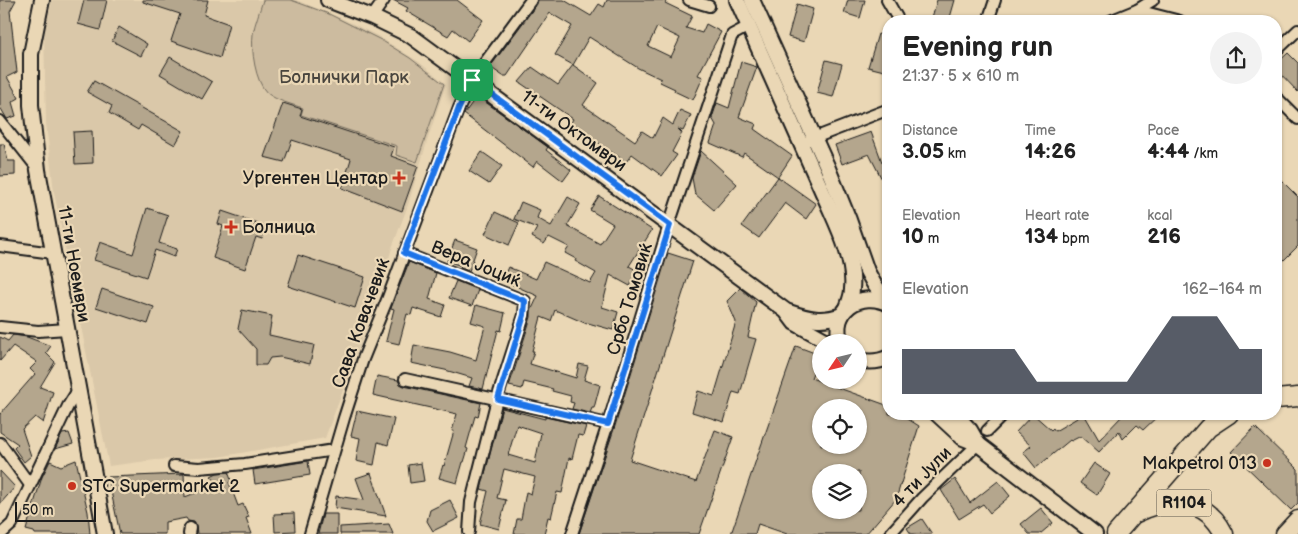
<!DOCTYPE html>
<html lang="en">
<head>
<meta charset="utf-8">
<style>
  :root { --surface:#fff; --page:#f2f2f2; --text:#222; --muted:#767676; --accent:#111827 }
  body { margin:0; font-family:"Balsamiq Sans",sans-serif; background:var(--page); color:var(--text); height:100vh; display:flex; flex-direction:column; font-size:19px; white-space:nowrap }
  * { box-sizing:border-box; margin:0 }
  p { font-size:16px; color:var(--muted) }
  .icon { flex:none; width:28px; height:28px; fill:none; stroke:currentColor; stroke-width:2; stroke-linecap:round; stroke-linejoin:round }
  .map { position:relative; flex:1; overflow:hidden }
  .sheet { position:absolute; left:882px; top:15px; width:400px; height:405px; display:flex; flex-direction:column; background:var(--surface); border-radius:20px; box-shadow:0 1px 4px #0004 }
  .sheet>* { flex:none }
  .needle { width:32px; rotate:235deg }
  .controls { position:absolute; left:812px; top:334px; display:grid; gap:10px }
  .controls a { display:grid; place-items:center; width:55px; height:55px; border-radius:50%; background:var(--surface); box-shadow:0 1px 4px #0004; font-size:25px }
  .scale { position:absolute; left:15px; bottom:12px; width:81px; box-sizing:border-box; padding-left:5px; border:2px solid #1c1c1c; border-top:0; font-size:14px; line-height:18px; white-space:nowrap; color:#1c1c1c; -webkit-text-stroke:4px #ead7b5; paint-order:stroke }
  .pin { position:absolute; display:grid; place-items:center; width:42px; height:42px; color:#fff; margin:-21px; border-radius:10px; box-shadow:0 2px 8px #0006 }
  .round { display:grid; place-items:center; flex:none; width:52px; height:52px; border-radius:26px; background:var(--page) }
  .overview { display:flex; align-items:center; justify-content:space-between; height:85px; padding:0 20px }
  h1 { font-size:28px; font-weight:600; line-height:38px }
  .stats { display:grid; grid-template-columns:repeat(3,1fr); gap:8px; height:85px; padding:5px 20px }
  .stats div { display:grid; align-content:center }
  .stats b { font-size:21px; font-weight:600 }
  .stats small { font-size:14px; font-weight:400 }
  .stats p { font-size:14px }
  .chart { height:140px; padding:10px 20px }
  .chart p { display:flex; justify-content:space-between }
  .chart svg { width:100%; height:90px; margin-top:5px; fill:var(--accent); opacity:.7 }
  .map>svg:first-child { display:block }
</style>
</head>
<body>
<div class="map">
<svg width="1298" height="534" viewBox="0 0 1298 534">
  <rect width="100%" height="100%" fill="#ead7b5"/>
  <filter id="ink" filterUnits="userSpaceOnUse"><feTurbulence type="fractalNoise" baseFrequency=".02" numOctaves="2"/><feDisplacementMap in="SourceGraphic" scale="10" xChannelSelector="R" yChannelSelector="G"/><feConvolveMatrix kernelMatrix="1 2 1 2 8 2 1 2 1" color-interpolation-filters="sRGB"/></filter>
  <g filter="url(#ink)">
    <polygon fill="#dac8a9" points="52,0 296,0 341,18 376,35 419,62 446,84 430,132 408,205 392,248 375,304 325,438 218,457 155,460 109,466 54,192 46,123 44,33"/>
    <path fill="#ccbb9f" stroke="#746c5e" d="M263 0H291L329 14 381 40 410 58 444 84 417 162 396 155 397 146 301 115 303 108C291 104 277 101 267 93 255 81 251 50 253 34 255 22 260 11 263 0Z"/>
    <g fill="#b4a68d" stroke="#1c1c1c" fill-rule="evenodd">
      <polygon points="0,0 16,0 10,11 17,72 7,77 19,98 12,102 16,116 7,119 0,107"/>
      <polygon points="84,0 107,0 100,30 78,24"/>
      <polygon points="143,0 208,0 204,15 229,24 220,58 171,41 180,14 143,2"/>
      <polygon points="393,0 457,0 483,20 468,41 453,29 448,36 406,11 408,8"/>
      <path d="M538 0H564L591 16 599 4 604 7 607 0H667L665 3 692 16 686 28 702 33 706 24 721 32 698 75 703 77 693 100 674 91 675 89 660 82 661 79 638 68 589 37 573 65 555 55 572 26 550 13 507 76H503L490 67 537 4ZM657 27 680 38 671 57 648 46Z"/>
      <polygon points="848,0 865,0 860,18 844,13"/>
      <polygon points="937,0 955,0 949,21 931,21"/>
      <polygon points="797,4 813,9 804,42 788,37"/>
      <polygon points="119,27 147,44 141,56 112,41"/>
      <polygon points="878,34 889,37 889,56 884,71 868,67"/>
      <polygon points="1288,53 1298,63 1298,92 1276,69 1276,64"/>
      <polygon points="170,57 212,82 202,99 160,74"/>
      <polygon points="826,60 842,64 833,97 817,93"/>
      <polygon points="741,62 757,67 739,117 756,124 754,129 792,156 778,177 744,153 742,157 710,143 716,125 712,118 717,103 729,108"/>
      <polygon points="573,65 598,83 583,105 635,141 642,131 653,138 663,118 673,125 680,110 691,115 683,131 678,129 682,133 672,152 677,155 662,176 632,154 626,162 570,124 573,119 519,82 532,67 558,85"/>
      <polygon points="94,81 183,131 175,145 141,125 138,130 109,113 112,106 87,92"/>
      <polygon points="477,96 548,147 546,150 571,170 563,181 537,161 533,167 464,114"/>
      <polygon points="283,103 302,109 300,116 394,147 391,156 418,166 402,211 342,188 351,159 292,140 284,162 264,157"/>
      <polygon points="92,131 93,163 75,164 73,132"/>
      <polygon points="871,132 882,162 889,159 889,193 869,154 842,164 835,145"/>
      <polygon points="0,144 4,144 8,161 15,161 15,175 0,176"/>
      <polygon points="701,151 737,184 714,210 695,194 692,178"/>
      <polygon points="482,152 502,166 489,184 469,171"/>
      <polygon points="778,177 816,204 806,219 785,203 759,238 742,226"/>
      <polygon points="1281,180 1298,197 1298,246 1276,268 1276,185"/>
      <polygon points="599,196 652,230 629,266 638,271 630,286 610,275 602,307 618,312 613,330 588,323 587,324 555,310 551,321 541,317 532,351 534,351 530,364 576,378 579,364 588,366 584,380 600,385 594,408 592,408 590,413 572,409 574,403 570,402 571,396 552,391 553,389 524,382 522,389 509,386 515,368 531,317 531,311 538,296 502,280 508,267 536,279 544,262 590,283 596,273 575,261 576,259 565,253 569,247 549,237 544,244 532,237 537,228 514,219 521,202 540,210 537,218 551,226 568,197 580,204 567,226 600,244 613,224 590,210"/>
      <polygon points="147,208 168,215 159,243 177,249 174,257 155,250 146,277 94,260 100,242 133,254"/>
      <polygon points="222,211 266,226 262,239 256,237 245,269 213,258 223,226 218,224"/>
      <polygon points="495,212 519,223 509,245 485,234"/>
      <polygon points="455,240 477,248 469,271 460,268 461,266 447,261"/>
      <polygon points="668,253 693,261 630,460 696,482 715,430 733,437 699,534 579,534 615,426"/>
      <polygon points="298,255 365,277 355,308 288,286"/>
      <polygon points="409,262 436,273 429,299 445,305 441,317 413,308 411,315 407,314 399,344 386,341 394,309 391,308"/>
      <polygon points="456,281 478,290 472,306 449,298"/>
      <polygon points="740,288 756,302 748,337 756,339 740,394 733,392 724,422 692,412 698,391 714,396 736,322 727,301"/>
      <polygon points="102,289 154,307 148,324 96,307"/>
      <polygon points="476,305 505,313 501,331 498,330 483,389 469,386 472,378 445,370 411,363 414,345 450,352 476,360 485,326 471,322"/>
      <polygon points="242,310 272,316 269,335 314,345 310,364 280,357 270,358 266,365 256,365 256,349 238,329"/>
      <polygon points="13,335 27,337 51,346 46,353 55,362 40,387 53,392 43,423 35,417 22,429 31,456 24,462 14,448 18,444 0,432 0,414 35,374 30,369 37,362 13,346 0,361 0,337 8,341"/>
      <path d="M796 346 820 355 811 378 889 406V414H900L919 426 896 499 866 534H787L758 524 755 534H731L756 460ZM821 408H859V445H821ZM821 472H859V510H821Z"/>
      <polygon points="377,376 398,380 400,384 404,386 481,403 478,417 475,416 466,448 468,449 464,462 463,462 457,483 439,478 443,465 444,466 454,431 452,431 457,414 373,395"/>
      <path d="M502 408 545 419V417L586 426 583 436 578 435 572 459 569 458 562 493 557 492 551 518 548 517 544 534H514L517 519H521L526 492 531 494 535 477 504 469 497 498 506 500 499 529 480 524 488 491 481 489ZM517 425 541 433 535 463 508 455Z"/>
      <polygon points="357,411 394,419 388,445 378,442 374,465 356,461 360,438 351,436"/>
      <polygon points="1033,414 1051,430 1053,428 1055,431 1084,414 1099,440 1124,414 1160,414 1143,430 1137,425 1123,439 1119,431 1099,452 1081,436 1071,441 1070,440 1036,468 1023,452 1031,446 1016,432"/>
      <polygon points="1255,427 1298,469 1298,503 1291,510 1231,452"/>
      <polygon points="69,433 73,444 55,449 62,434"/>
      <polygon points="76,460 88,512 90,534 35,534 34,532 26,530 42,477 50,461 61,466"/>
      <polygon points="308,461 310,475 255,484 253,470"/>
      <polygon points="421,463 424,481 410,483 408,465"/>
      <polygon points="1094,463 1110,474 1097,495 1080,483"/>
      <polygon points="0,471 15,487 0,504"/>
      <polygon points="228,472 232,482 229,482 238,506 243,504 249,517 246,518 252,534 197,534 196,525 194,522 188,521 186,518 165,522 165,534 120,534 108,477 184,474 185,497 218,484 211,476 217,473"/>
      <polygon points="371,473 386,516 335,508 336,496 364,500 356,478"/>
      <polygon points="955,479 970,503 998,481 1010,496 990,513 983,504 959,519 941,490"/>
      <polygon points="450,500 459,518 433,531 427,521 430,510"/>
      <polygon points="1041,508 1053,523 1040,534 1029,534 1021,524"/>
      <polygon points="294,513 295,531 275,532 274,514"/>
      <polygon points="323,514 337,514 337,534 318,534"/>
      <polygon points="922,519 932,534 911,534 907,528"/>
      <polygon points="389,524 393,534 340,534 340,527"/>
    </g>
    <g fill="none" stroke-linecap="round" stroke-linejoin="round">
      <g stroke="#1c1c1c" stroke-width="14">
        <g id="street">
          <polyline points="689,0 709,6"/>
          <polyline points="887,0 899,21"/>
          <polyline points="1137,10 1180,21"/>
          <polyline points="372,17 384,0"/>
          <polyline points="988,21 995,0"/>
          <polyline points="1110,21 1137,10 1153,0"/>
          <polyline points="1276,51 1298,30"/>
          <polyline points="1276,97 1298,119"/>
          <polyline points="0,121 38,169"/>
          <polyline points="809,140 889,109"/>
          <polyline points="0,246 53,253"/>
          <polyline points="404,253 525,301 524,315 497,399 471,502 469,532"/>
          <polyline points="0,327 38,331 67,329"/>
          <polyline points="405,379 608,424"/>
          <polyline points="987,431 1004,414"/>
          <polyline points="0,443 30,485"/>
          <polyline points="174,466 199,468 245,464 334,450"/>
          <polyline points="1,534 12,524 68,406 78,390"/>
          <polyline points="189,534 190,528"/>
          <polyline points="310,534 344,418 363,359 387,300 459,108 472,80 531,0"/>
          <polyline points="572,534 608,424 669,225 732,35 749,26"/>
          <polyline points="890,534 922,498 978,444"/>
        </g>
      </g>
      <g stroke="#1c1c1c" stroke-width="18">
        <g id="secondary">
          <polyline points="42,0 31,54 31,105 38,170 105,534"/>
          <polyline points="328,0 372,17 411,36 786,311 795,323 829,342"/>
          <path d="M737 0 827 202C838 227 855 261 852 289 852 296 849 302 847 308"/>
          <polyline points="752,0 827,166 849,220 867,271 874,284 889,304"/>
          <path d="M789 312C809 319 822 322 842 315"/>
          <path d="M841 342C829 311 861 289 889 304"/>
          <path d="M859 360C870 363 879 362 889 357"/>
          <polyline points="937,414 963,438 978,444 1095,534"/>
          <polyline points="955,414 970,430 978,444"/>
        </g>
      </g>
      <g stroke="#1c1c1c" stroke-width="21">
        <g id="highway">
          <polyline points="1276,399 1298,397"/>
          <path d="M1136 513C1169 497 1206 497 1224 534"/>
          <polyline points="1116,534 1208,428 1229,414"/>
          <polyline points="1285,534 1298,520"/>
        </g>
      </g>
      <use href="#street" stroke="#ead7b5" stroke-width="10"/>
      <use href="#secondary" stroke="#ead7b5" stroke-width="14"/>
      <use href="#highway" stroke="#ead7b5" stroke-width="18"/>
    </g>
  </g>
  <g fill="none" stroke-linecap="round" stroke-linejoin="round" filter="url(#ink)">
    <g stroke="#fff" stroke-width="10">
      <polygon id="route" points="472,80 670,225 608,424 498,399 524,315 525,301 404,253 459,108"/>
    </g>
    <use href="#route" stroke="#1a73e8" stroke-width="6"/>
  </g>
  <g fill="#c8321e" stroke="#ead7b5" stroke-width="2">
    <path d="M396.5 170.5h5v5h5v5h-5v5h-5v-5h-5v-5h5z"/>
    <path d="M228.5 219.5h5v5h5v5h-5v5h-5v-5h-5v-5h5z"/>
    <circle cx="1267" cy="463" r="5"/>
    <circle cx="72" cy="486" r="5"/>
  </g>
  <g text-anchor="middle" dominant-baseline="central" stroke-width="4.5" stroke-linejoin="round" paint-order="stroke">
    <rect fill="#ead7b5" stroke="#5a544a" stroke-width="1" x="1156.5" y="489.5" width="55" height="27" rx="4"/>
    <g font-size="16" font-weight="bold" fill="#1c1c1c">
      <text x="1184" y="503">R1104</text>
    </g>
    <g font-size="18" fill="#48443d" stroke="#ead7b5">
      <text x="344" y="77">Болнички Парк</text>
    </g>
    <g font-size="18" fill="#1c1c1c" stroke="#ead7b5">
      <text transform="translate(574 131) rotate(36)">11-ти Октомври</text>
      <text transform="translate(74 264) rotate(80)">11-ти Ноември</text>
      <text transform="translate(476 264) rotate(22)">Вера Јоциќ</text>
      <text transform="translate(630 299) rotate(-73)">Србо Томовиќ</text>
      <text transform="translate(361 323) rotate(-70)">Сава Ковачевиќ</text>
      <text transform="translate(922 477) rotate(-46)">4 ти Јули</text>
    </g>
    <g font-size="18" fill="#1c1c1c" stroke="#ead7b5" text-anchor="end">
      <text x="388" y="178">Ургентен Центар</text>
      <text x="242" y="227" text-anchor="start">Болница</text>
      <text x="1257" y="463">Makpetrol 013</text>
      <text x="82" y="486" text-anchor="start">STC Supermarket 2</text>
    </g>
  </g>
</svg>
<div class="controls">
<a><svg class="needle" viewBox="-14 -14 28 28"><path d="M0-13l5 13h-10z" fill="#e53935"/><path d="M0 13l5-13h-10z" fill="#767676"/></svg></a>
<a><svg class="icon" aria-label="locate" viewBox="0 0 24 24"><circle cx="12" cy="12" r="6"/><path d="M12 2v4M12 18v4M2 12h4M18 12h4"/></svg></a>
<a><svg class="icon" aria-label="layers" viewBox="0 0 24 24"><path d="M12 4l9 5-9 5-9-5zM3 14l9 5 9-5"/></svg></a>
</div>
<div class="scale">50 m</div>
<div class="pin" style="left:472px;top:80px;background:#1e9e55"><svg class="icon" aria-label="arrive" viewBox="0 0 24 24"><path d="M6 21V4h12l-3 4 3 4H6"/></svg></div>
<section class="sheet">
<div class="overview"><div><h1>Evening run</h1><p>21:37 · 5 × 610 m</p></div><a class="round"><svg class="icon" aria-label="share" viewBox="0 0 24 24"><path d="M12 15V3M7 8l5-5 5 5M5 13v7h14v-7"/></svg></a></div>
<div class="stats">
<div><p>Distance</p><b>3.05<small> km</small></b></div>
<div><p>Time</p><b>14:26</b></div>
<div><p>Pace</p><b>4:44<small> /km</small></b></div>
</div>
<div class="stats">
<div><p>Elevation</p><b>10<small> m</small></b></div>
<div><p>Heart rate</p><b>134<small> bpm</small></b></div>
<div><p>kcal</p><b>216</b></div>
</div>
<div class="chart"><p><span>Elevation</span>162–164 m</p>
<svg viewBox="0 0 160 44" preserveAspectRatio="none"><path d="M0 44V22L10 22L20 22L30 22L40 22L50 22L60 38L70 38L80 38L90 38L100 38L110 22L120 6L130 6L140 6L150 22L160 22V44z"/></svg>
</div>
</section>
</div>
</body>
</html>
